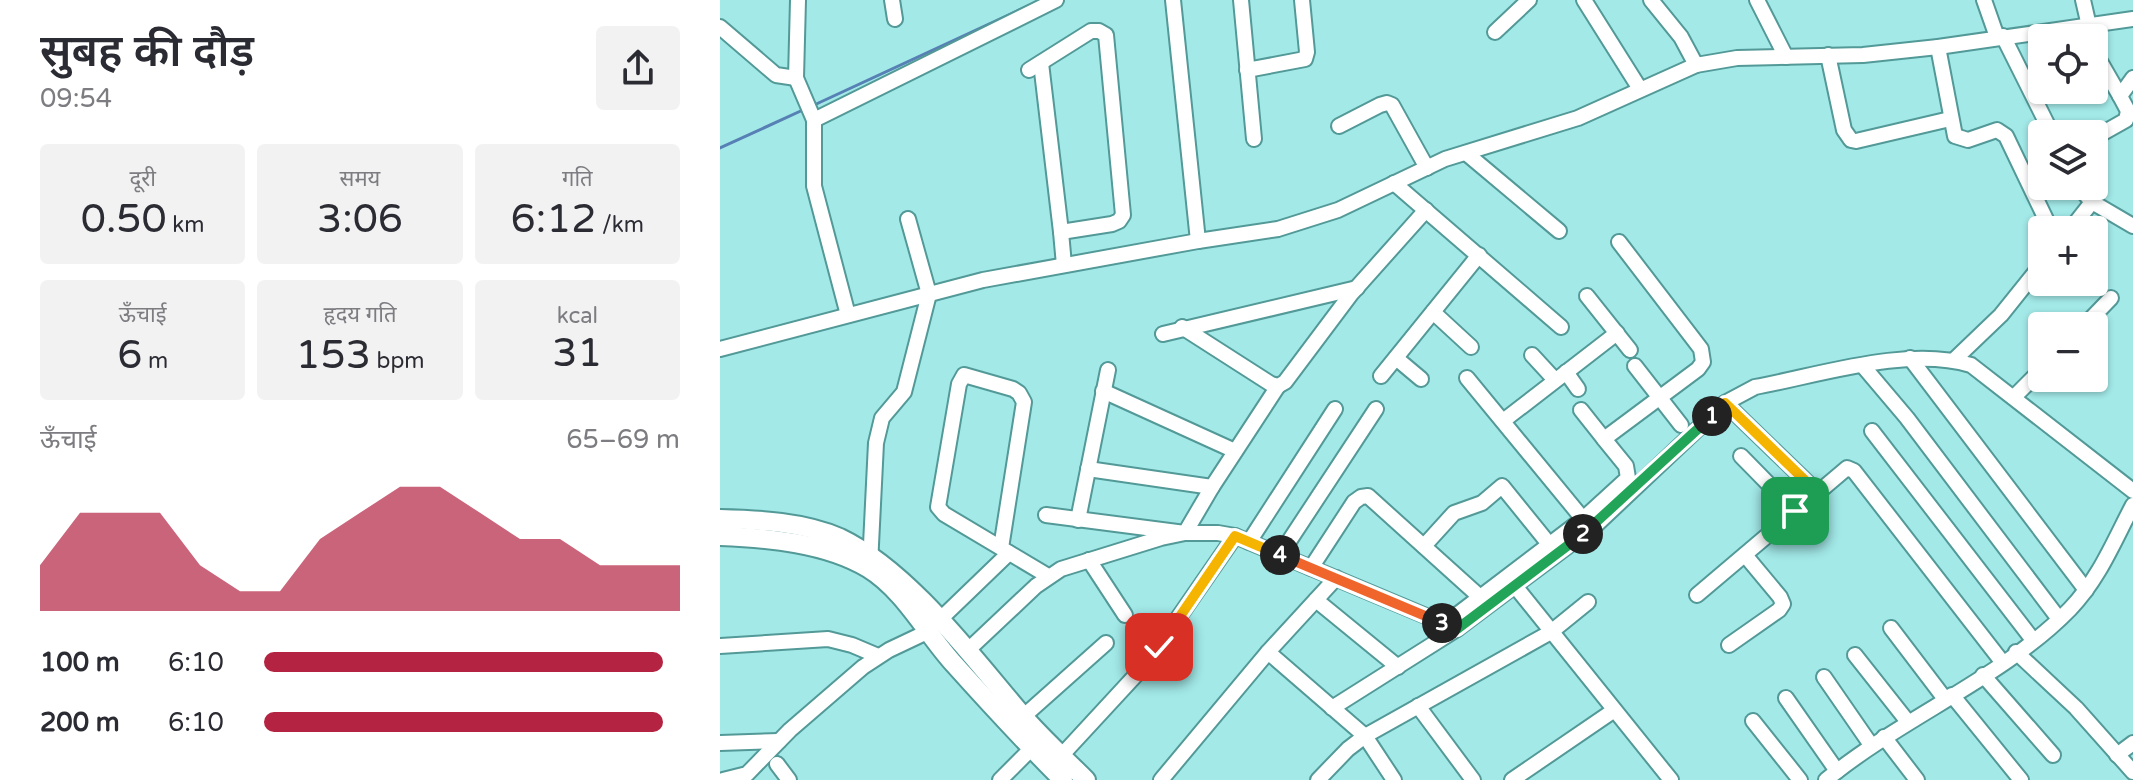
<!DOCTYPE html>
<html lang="hi">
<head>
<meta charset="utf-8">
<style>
  :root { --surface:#fff; --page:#f2f2f3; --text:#2b2b33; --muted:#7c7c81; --accent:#b52343 }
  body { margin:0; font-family:"Varela Round","Noto Sans Devanagari",sans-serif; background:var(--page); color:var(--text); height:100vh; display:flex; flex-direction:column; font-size:30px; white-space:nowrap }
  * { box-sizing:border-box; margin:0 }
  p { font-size:26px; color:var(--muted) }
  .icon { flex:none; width:44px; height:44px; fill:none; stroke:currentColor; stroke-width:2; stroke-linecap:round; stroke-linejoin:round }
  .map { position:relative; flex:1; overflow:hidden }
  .side { display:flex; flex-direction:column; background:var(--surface); width:720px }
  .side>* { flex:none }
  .tools { position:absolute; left:1308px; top:24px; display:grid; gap:16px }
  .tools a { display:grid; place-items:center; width:80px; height:80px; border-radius:8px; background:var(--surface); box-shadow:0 2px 6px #0004; font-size:40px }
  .pin { position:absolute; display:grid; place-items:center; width:68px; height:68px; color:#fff; margin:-34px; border-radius:16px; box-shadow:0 4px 12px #0006 }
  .km { position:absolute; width:40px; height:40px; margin:-20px; border-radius:50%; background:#222; color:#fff; font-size:22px; line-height:40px; text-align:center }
  .round { display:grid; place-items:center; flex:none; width:84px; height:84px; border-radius:8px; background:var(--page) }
  .summary { display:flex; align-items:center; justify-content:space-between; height:136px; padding:0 40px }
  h1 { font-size:44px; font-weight:600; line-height:60px }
  .figures { display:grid; grid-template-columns:repeat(3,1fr); gap:12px; height:136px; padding:8px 40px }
  .figures div { display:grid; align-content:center; border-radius:8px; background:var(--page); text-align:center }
  .figures b { font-size:40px; font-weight:600 }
  .figures small { font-size:22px; font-weight:400 }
  .figures p { font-size:22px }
  .chart { height:224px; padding:16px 40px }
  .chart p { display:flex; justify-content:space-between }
  .chart svg { width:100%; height:144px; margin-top:8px; fill:var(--accent); opacity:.7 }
  ul { padding:0 40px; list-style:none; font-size:26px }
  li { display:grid; grid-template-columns:128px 96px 1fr; align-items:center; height:60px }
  li i { height:20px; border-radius:10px; background:var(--accent) }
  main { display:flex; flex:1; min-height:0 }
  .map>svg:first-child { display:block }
</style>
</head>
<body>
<main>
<section class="side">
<div class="summary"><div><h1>सुबह की दौड़</h1><p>09:54</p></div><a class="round"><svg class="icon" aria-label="share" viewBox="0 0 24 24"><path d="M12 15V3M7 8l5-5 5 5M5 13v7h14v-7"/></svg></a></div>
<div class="figures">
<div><p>दूरी</p><b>0.50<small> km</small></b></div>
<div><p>समय</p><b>3:06</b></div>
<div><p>गति</p><b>6:12<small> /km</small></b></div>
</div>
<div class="figures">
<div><p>ऊँचाई</p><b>6<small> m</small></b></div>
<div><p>हृदय गति</p><b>153<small> bpm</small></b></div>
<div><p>kcal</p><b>31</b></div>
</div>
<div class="chart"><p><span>ऊँचाई</span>65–69 m</p>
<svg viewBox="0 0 160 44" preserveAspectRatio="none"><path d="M0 44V30L10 14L20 14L30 14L40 30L50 38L60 38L70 22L80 14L90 6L100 6L110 14L120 22L130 22L140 30L150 30L160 30V44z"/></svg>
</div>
<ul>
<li><b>100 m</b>6:10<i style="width:96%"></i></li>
<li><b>200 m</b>6:10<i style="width:96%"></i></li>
</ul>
</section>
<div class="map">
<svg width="1413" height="780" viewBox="0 0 1413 780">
  <rect width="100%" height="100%" fill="#a2e9e8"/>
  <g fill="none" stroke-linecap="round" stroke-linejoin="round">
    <g stroke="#5780b4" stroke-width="3">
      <polyline points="92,106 310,5"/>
      <polyline points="0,148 85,109"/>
    </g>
    <g stroke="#529998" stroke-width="18">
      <g id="street">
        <polyline points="78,0 76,78 94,120 94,186 128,315"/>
        <polyline points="172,0 175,19"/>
        <polyline points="453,0 478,241"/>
        <polyline points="521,0 534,139"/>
        <polyline points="864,0 920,89"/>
        <polyline points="931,0 961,37 976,65"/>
        <polyline points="1037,0 1066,57"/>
        <polyline points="1264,0 1277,37"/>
        <polyline points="1363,0 1369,26"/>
        <polyline points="0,27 56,75 76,78"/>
        <polyline points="775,32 809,0"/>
        <polyline points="1283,36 1332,134"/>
        <polyline points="1218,47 1235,136 1248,140 1277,130 1286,136 1331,230"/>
        <polyline points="1374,51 1400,96"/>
        <polyline points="1108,55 1124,130 1131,140 1136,141 1230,119"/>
        <polyline points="321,63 341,232"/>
        <polyline points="309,70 371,31 379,31 386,35 403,215 399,221 392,224 341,232 344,265"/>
        <polyline points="527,70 585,59 587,52 582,0"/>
        <polyline points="94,120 336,0"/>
        <polyline points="619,126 660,105 667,103 672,105 707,168"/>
        <polyline points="1374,138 1406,120 1408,111 1400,96 1413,78"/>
        <polyline points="746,153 839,231"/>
        <polyline points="674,183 841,327"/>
        <polyline points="1358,186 1372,202 1413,226"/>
        <polyline points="1350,230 1372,202"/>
        <polyline points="867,296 910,350"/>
        <polyline points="713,312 751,347"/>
        <polyline points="1364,326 1391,298"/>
        <polyline points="462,327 551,384 558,386 565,382 631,294 706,210"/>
        <polyline points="443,334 637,288"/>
        <polyline points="0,349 263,280 478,241 558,229 618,210 725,159 858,118 976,65 1017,58 1143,55 1218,47 1413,19"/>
        <polyline points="812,355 835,380"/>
        <polyline points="676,358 701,379"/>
        <polyline points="1190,358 1366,590"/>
        <polyline points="1234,360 1281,315 1322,264"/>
        <polyline points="915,366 961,425"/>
        <polyline points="1143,366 1187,418 1339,619"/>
        <polyline points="846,372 858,389"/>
        <polyline points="661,376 759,255"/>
        <polyline points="383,391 515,451"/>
        <polyline points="1294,397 1322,369"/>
        <polyline points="1005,403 1097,492"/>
        <polyline points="861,410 884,439"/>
        <polyline points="783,421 897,333"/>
        <polyline points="1152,431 1313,640"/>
        <polyline points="1021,456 1075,511"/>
        <polyline points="368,469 492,487"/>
        <polyline points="326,515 465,533 492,487 558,386"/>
        <polyline points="863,519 908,478 906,466 884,439 978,369 983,362 981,349 899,242"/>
        <polyline points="358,520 388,370"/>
        <polyline points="529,542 615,409"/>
        <polyline points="704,546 734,513 762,503 782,486 829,544"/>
        <polyline points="281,548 304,402 299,393 293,389 244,375 239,384 218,507 224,514 328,576"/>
        <polyline points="560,555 656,409"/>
        <polyline points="369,560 405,615"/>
        <polyline points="150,565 156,443 162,418 184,392 209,294 188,219"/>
        <polyline points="591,568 634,502 641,497 648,496 760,597"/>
        <polyline points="791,581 951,780"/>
        <polyline points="977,595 1127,468 1134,471 1283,663"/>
        <polyline points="596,600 678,667"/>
        <polyline points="738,614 863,519 747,378"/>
        <polyline points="1171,628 1225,699"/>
        <polyline points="1009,645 1059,610 1063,604 1060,597 1025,555"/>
        <polyline points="0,646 108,639 132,645 158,656"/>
        <path d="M247 651 316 586 341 569 441 538 465 533H498L515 536 737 629 876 525 1005 403 1035 387C1100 375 1187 346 1251 365L1413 491"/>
        <polyline points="548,652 645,736 674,780"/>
        <polyline points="1296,652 1356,708 1413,772"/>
        <polyline points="1135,655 1188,722"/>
        <polyline points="1263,675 1333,755"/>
        <polyline points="1104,677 1151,745"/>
        <polyline points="1232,695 1301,780"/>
        <polyline points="1066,698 1117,771"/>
        <polyline points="698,706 753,780"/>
        <polyline points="612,708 737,629"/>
        <polyline points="304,716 386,643"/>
        <polyline points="1033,721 1080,780"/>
        <polyline points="1164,737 1197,780"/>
        <polyline points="0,743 59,741"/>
        <polyline points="342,755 427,663 515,536"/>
        <polyline points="1397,755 1413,743"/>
        <polyline points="57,764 69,780"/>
        <polyline points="3,780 27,774 70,730 143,667 169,650 207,632 289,553"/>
        <polyline points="280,780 319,741"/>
        <polyline points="441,780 548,652 616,578"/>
        <polyline points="598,780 628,749 645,736 831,632 868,602"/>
        <polyline points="792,780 893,711"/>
        <path d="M1106 780C1181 718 1284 677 1350 609 1379 579 1394 541 1413 505"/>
      </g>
    </g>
    <g stroke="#529998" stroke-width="22">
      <g id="secondary">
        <path d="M0 519C39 520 84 522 120 538 189 571 253 658 302 715 322 738 345 759 366 780"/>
        <path d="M0 536C49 538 106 543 148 568 184 590 206 633 234 664 269 703 306 743 343 780"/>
      </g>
    </g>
    <use href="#street" stroke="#fff" stroke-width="14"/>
    <use href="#secondary" stroke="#fff" stroke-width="18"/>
  </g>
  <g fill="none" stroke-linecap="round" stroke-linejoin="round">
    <g stroke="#fff" stroke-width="16">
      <polyline id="split-1" points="992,416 1005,403 1097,492 1075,511"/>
    </g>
    <g stroke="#fff" stroke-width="16">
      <polyline id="split-2" points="863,534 992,416"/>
    </g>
    <g stroke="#fff" stroke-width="16">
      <polyline id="split-3" points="722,623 737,629 863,534"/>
    </g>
    <g stroke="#fff" stroke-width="16">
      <polyline id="split-4" points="560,555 722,623"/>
    </g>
    <g stroke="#fff" stroke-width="16">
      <polyline id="split-5" points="439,647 515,536 560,555"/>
    </g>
    <use href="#split-1" stroke="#f5b400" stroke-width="10"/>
    <use href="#split-2" stroke="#22a559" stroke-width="10"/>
    <use href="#split-3" stroke="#22a559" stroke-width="10"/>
    <use href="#split-4" stroke="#f0652b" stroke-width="10"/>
    <use href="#split-5" stroke="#f5b400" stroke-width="10"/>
  </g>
</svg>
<div class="tools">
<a><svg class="icon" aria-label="locate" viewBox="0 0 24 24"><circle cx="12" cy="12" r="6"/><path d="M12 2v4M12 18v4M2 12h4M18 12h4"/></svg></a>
<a><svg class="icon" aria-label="layers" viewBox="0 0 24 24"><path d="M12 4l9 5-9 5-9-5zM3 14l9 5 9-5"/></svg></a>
<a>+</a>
<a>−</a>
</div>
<div class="pin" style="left:1075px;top:511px;background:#1e9e55"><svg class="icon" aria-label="arrive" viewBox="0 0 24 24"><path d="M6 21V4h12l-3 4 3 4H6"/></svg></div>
<div class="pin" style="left:439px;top:647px;background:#d93025"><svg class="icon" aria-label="check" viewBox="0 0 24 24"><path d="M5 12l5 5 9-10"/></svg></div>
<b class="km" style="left:992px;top:416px">1</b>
<b class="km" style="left:863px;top:534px">2</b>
<b class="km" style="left:722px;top:623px">3</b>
<b class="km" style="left:560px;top:555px">4</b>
</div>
</main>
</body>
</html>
